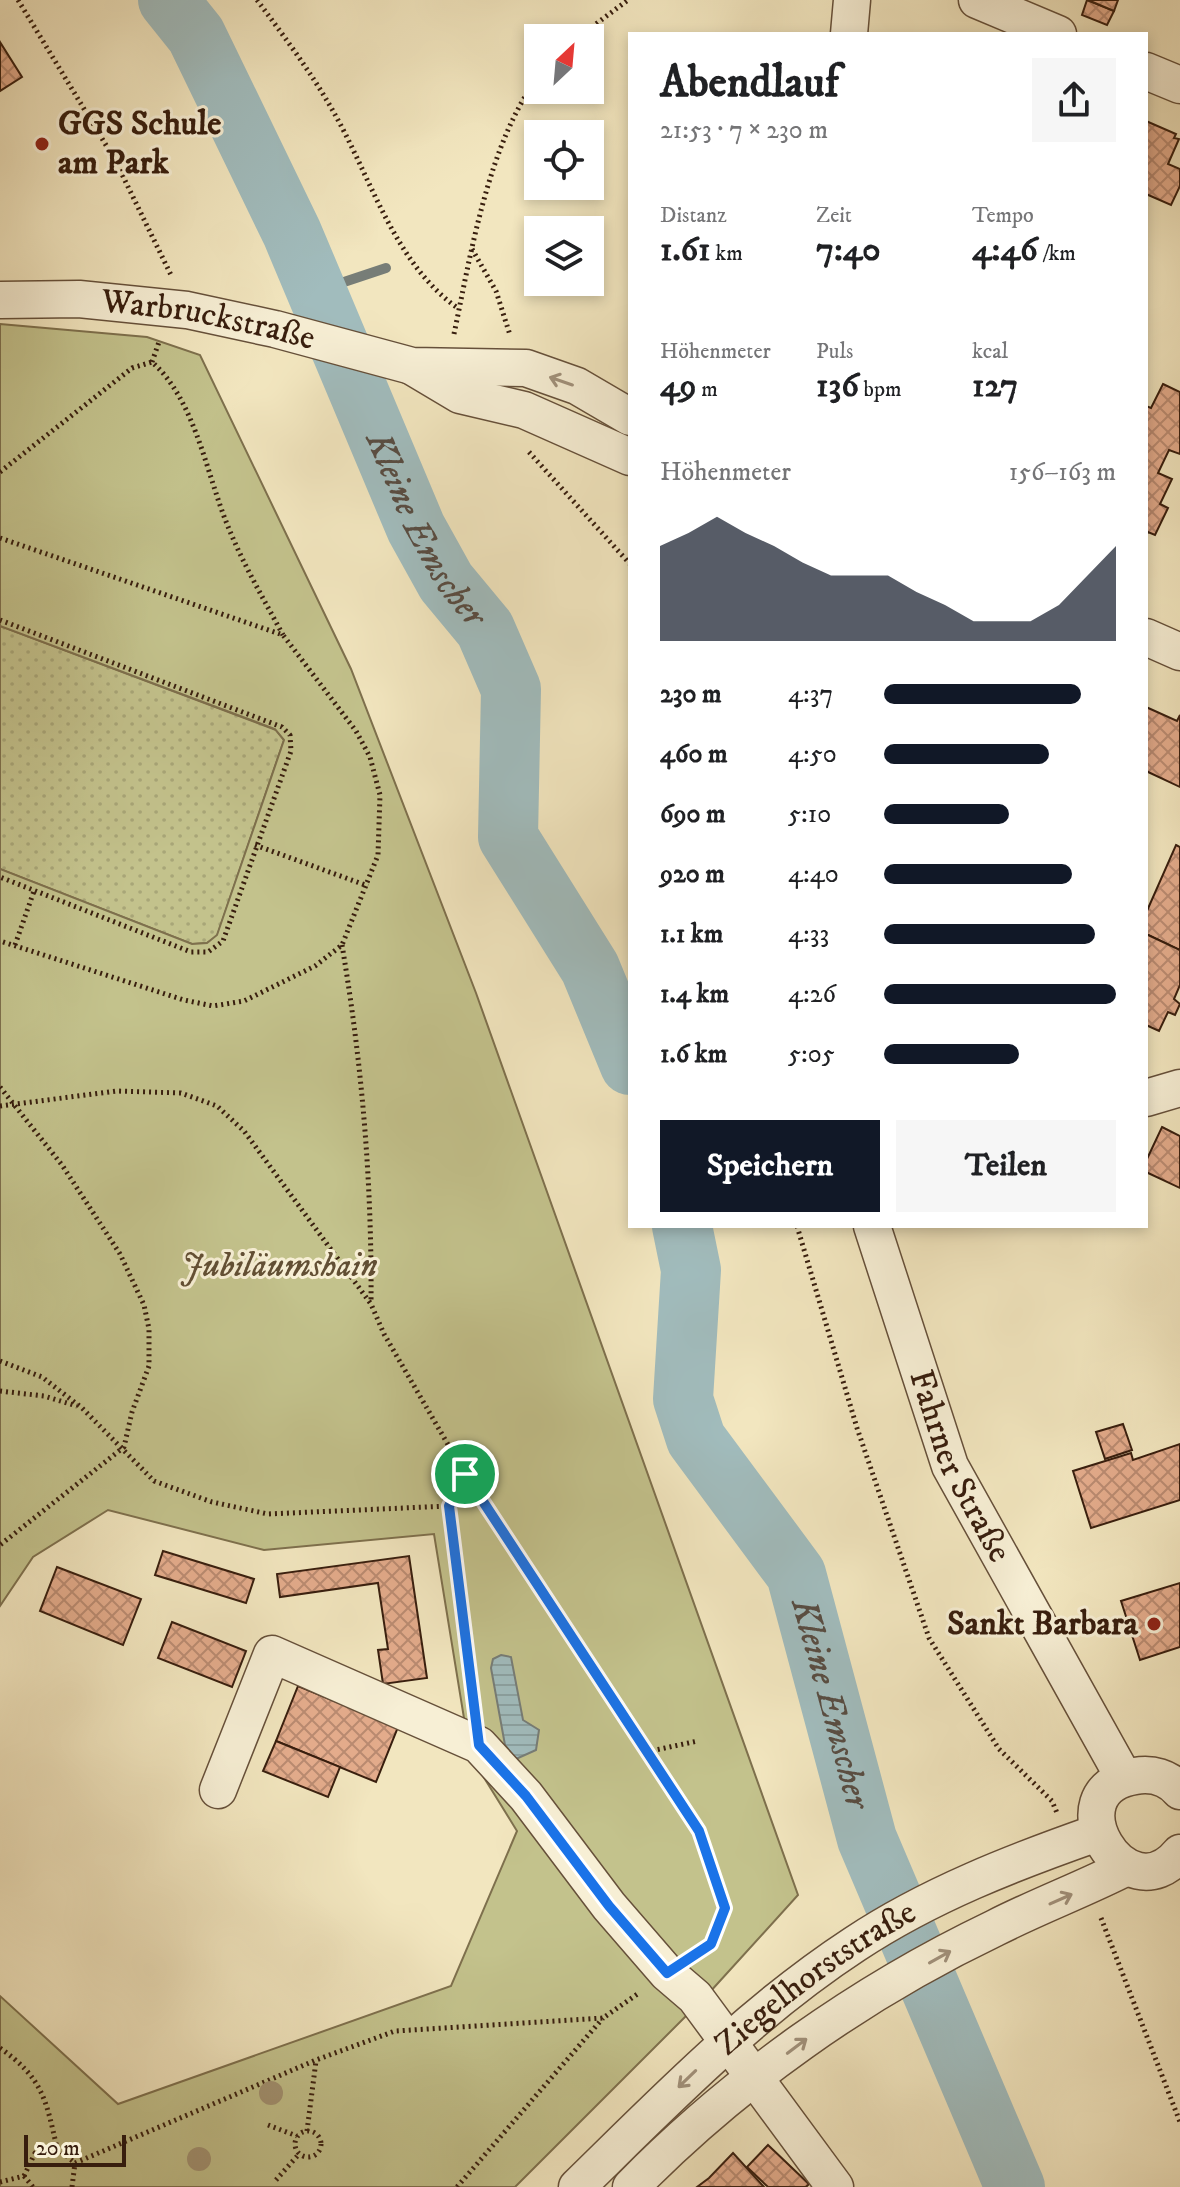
<!DOCTYPE html>
<html lang="de">
<head>
<meta charset="utf-8">
<style>
  :root { --surface:#fff; --page:#f6f6f6; --text:#202124; --muted:#757577; --accent:#111827 }
  body { margin:0; font-family:"IM FELL DW Pica",serif; background:var(--page); color:var(--text); height:100vh; display:flex; flex-direction:column; font-size:30px; white-space:nowrap }
  * { box-sizing:border-box; margin:0 }
  p { font-size:26px; color:var(--muted) }
  .icon { flex:none; width:44px; height:44px; fill:none; stroke:currentColor; stroke-width:2; stroke-linecap:round; stroke-linejoin:round }
  .map { position:relative; flex:1; overflow:hidden }
  .panel { position:absolute; left:628px; top:32px; width:520px; height:1196px; display:flex; flex-direction:column; background:var(--surface); border-radius:0px; box-shadow:0 4px 12px #0003 }
  .panel>* { flex:none }
  .needle { width:52px; rotate:26deg }
  .tools { position:absolute; left:524px; top:24px; display:grid; gap:16px }
  .tools a { display:grid; place-items:center; width:80px; height:80px; border-radius:0px; background:var(--surface); box-shadow:0 4px 12px #0003; font-size:40px }
  .scale { position:absolute; left:24px; bottom:20px; width:102px; box-sizing:border-box; padding-left:8px; border:4px solid #381e0e; border-top:0; font-size:22px; line-height:28px; white-space:nowrap; color:#381e0e; -webkit-text-stroke:6px #f7efd5; paint-order:stroke }
  .pin { position:absolute; display:grid; place-items:center; width:68px; height:68px; color:#fff; margin:-34px; border:4px solid #fff; border-radius:50%; box-shadow:0 2px 8px #0007 }
  .round { display:grid; place-items:center; flex:none; width:84px; height:84px; border-radius:0px; background:var(--page) }
  .overview { display:flex; align-items:center; justify-content:space-between; height:136px; padding:0 32px }
  h1 { font-size:44px; font-weight:800; line-height:60px }
  .stats { display:grid; grid-template-columns:repeat(3,1fr); gap:12px; height:136px; padding:8px 32px }
  .stats div { display:grid; align-content:center }
  .stats b { font-size:34px; font-weight:800 }
  .stats small { font-size:22px; font-weight:400 }
  .stats p { font-size:22px }
  .chart { height:224px; padding:16px 32px }
  .chart p { display:flex; justify-content:space-between }
  .chart svg { width:100%; height:144px; margin-top:8px; fill:var(--accent); opacity:.7 }
  .cta { display:flex; gap:16px; margin-top:auto; padding:16px 32px }
  .cta a { flex:1; height:92px; border-radius:0px; background:var(--accent); color:#fff; font-size:32px; font-weight:800; line-height:92px; text-align:center }
  .cta a+a { background:var(--page); color:var(--text) }
  ul { padding:0 32px; list-style:none; font-size:26px }
  li { display:grid; grid-template-columns:128px 96px 1fr; align-items:center; height:60px }
  li i { height:20px; border-radius:10px; background:var(--accent) }
  .map>svg:first-child { display:block }
</style>
</head>
<body>
<div class="map">
<svg width="1180" height="2187" viewBox="0 0 1180 2187">
  <defs>
    <pattern id="grass-dots" width="8" height="8" patternUnits="userSpaceOnUse" patternTransform="scale(2)"><rect width="8" height="8" fill="#c3c28c"/><path d="M2 2h.1M6 6h.1" fill="none" stroke="#a8a678" stroke-width="1.8" stroke-linecap="round"/></pattern>
    <pattern id="water-rules" width="6" height="5" patternUnits="userSpaceOnUse" patternTransform="scale(2)"><rect width="6" height="5" fill="#a1bcbd"/><path d="M0 2.5h6" fill="none" stroke="#8ba1a1"/></pattern>
    <pattern id="building-cross-hatch" width="8" height="8" patternUnits="userSpaceOnUse" patternTransform="scale(2)"><rect width="8" height="8" fill="#e4ac8c"/><path d="M0 0l8 8M0 8l8-8" fill="none" stroke="#ba8b71"/></pattern>
  </defs>
  <rect width="100%" height="100%" fill="#f2e6bf"/>
  <filter id="stains"><feTurbulence type="fractalNoise" baseFrequency=".0025" numOctaves="4"/><feColorMatrix values="0 0 0 0 .2 0 0 0 0 .09 0 0 0 0 .02 0 0 0 .5 -.17"/></filter>
  <radialGradient id="worn" r=".72"><stop offset=".6" stop-color="#630" stop-opacity="0"/><stop offset="1" stop-color="#630" stop-opacity=".3"/></radialGradient>
  <polygon fill="url(#grass-dots)" stroke="#7e704d" stroke-width="2" points="0,626 276,730 284,740 217,936 207,943 192,944 0,869"/>
  <polygon fill="#c3c28c" stroke="#7e704d" stroke-width="2" points="0,324 147,337 200,355 351,669 476,993 798,1895 709,1993 515,2187 0,2187 0,1996 118,2104 451,1986 517,1831 470,1755 434,1534 264,1550 108,1510 33,1557 0,1606 0,869 192,944 207,943 217,935 284,740 275,729 0,626"/>
  <polygon fill="url(#water-rules)" stroke="#777d77" stroke-width="2" points="501,1655 511,1657 523,1720 539,1730 536,1750 516,1759 505,1745 491,1668 493,1659"/>
  <g fill="none" stroke-linecap="round" stroke-linejoin="round">
    <polyline stroke="#777d77" stroke-width="10" points="317,291 386,268"/>
    <g stroke="#a1bcbd" stroke-width="60">
      <path id="s1" d="M168 0 196 35 292 233 416 528 446 582 485 629 511 689 508 837 590 968 630 1065"/>
      <path id="s2" d="M682 1226 691 1270 683 1399 696 1439 796 1574 867 1839 1015 2187"/>
    </g>
  </g>
  <g fill="url(#building-cross-hatch)" stroke="#381e0e" stroke-width="2">
    <polygon points="1087,0 1114,11 1107,25 1082,15"/>
    <polygon points="1088,0 1118,0 1114,11"/>
    <polygon points="0,42 22,77 0,91"/>
    <polygon points="1146,121 1176,134 1174,138 1179,139 1168,164 1180,169 1180,186 1171,205 1146,194"/>
    <polygon points="1163,384 1180,392 1180,454 1169,450 1158,473 1172,479 1160,504 1168,508 1155,535 1148,532 1146,536 1146,406 1151,408"/>
    <polygon points="1146,707 1177,721 1180,715 1180,787 1146,771"/>
    <polygon points="1176,845 1180,847 1180,950 1146,934 1146,913"/>
    <polygon points="1146,934 1180,950 1180,985 1174,999 1180,1004 1175,1015 1168,1012 1159,1031 1146,1025"/>
    <polygon points="1162,1127 1180,1136 1180,1188 1146,1172 1146,1161"/>
    <polygon points="1123,1424 1132,1450 1105,1459 1096,1432"/>
    <polygon points="1180,1444 1180,1500 1091,1528 1073,1471 1131,1453 1133,1460"/>
    <polygon points="163,1551 254,1579 246,1603 155,1575"/>
    <polygon points="409,1556 427,1678 383,1684 378,1650 388,1649 378,1583 280,1597 277,1574"/>
    <polygon points="57,1567 141,1599 123,1645 40,1611"/>
    <polygon points="1180,1583 1180,1647 1140,1660 1121,1601"/>
    <polygon points="172,1622 246,1651 232,1687 158,1658"/>
    <polygon points="298,1686 398,1727 376,1782 276,1741"/>
    <polygon points="276,1741 340,1767 328,1797 263,1771"/>
    <polygon points="768,2145 809,2184 806,2187 768,2187 747,2167"/>
    <polygon points="733,2153 764,2187 697,2187 709,2178"/>
  </g>
  <g fill="none" stroke-linecap="round" stroke-linejoin="round">
    <g stroke="#66503a" stroke-width="39">
      <g id="minor">
        <polyline points="977,0 1058,34"/>
        <polyline points="849,34 852,0"/>
        <polyline points="1146,71 1180,85"/>
        <path id="s3" d="M0 300 79 299 187 310 275 329 412 366 526 368 577 386 630 417"/>
        <polyline points="413,367 460,395 524,410 630,457"/>
        <polyline points="1146,637 1180,652"/>
        <polyline points="1146,1098 1180,1088"/>
        <path id="s4" d="M872 1226 950 1466 1124 1778"/>
        <polyline points="218,1790 272,1654 479,1745 526,1796 609,1906 667,1973 695,1997 835,2187"/>
        <path d="M1180 1791C1168 1777 1152 1773 1135 1776 1049 1790 1126 1919 1180 1853"/>
        <path id="s5" d="M577 2187C665 2101 751 2012 855 1944 929 1895 1014 1862 1097 1833"/>
        <path d="M631 2187C735 2081 861 1992 995 1928 1038 1906 1084 1889 1127 1867"/>
      </g>
    </g>
    <g stroke="#381e0e" stroke-width="5" stroke-dasharray="2 4" stroke-linecap="butt">
      <polyline points="18,0 115,160 171,275"/>
      <path d="M257 0C283 35 311 72 333 111 371 177 394 264 459 309"/>
      <polyline points="577,38 628,0"/>
      <polyline points="472,249 496,291 510,335"/>
      <path d="M454 334C470 258 489 140 538 78"/>
      <polyline points="152,362 159,342"/>
      <polyline points="529,452 630,564"/>
      <path d="M0 472 132 368 152 362C195 400 206 472 227 524 242 562 263 598 283 635"/>
      <polyline points="0,538 283,635 356,731 370,757 380,795 378,855 342,945 315,966 244,1001 213,1006 184,1000 0,941"/>
      <polyline points="0,620 282,727 290,735 291,751 223,941 208,952 191,952 0,877"/>
      <polyline points="255,845 368,886"/>
      <polyline points="15,945 34,891"/>
      <path d="M342 945C362 1064 372 1182 371 1303"/>
      <polyline points="0,1087 62,1165 120,1254 144,1305 149,1329 149,1366 132,1412 124,1447 0,1545"/>
      <polyline points="0,1106 117,1091 181,1093 217,1106 244,1131 371,1304 384,1334 465,1474 699,1831 725,1908 711,1944 697,1953"/>
      <polyline points="797,1226 857,1428 929,1638 999,1749 1052,1801 1057,1813"/>
      <polyline points="0,1361 42,1377 82,1408 154,1481 212,1502 268,1514 449,1506 474,1704"/>
      <polyline points="0,1391 44,1396 77,1406"/>
      <polyline points="449,1506 465,1474"/>
      <polyline points="646,1752 698,1741"/>
      <polyline points="1101,1918 1180,2122"/>
      <path d="M0 2048C43 2078 46 2100 57 2148"/>
      <polyline points="268,2125 297,2136"/>
      <circle cx="308" cy="2144" r="13"/>
      <polyline points="307,2131 316,2061"/>
      <polyline points="75,2163 316,2060 395,2031 603,2018 639,1993"/>
      <polyline points="24,2176 35,2153 57,2148 75,2163"/>
      <polyline points="24,2176 33,2187"/>
      <polyline points="276,2180 299,2154"/>
      <polyline points="0,2182 24,2176"/>
      <polyline points="72,2187 75,2163"/>
      <polyline points="457,2187 603,2018"/>
    </g>
    <use href="#minor" stroke="#f7efd5" stroke-width="36"/>
  </g>
  <g fill="#a39373">
    <circle cx="271" cy="2093" r="12"/>
    <circle cx="199" cy="2159" r="12"/>
  </g>
  <defs><path id="oneway-shaft" d="M-6 0H5M1.5-3L5.5 0L1.5 3" fill="none" stroke-width="1.6" stroke-linecap="round" stroke-linejoin="round" transform="scale(2)"/></defs>
  <g stroke="#a1917b">
    <use href="#oneway-shaft" transform="translate(561 381) rotate(-161)"/>
    <use href="#oneway-shaft" transform="translate(1061 1899) rotate(-24)"/>
    <use href="#oneway-shaft" transform="translate(940 1957) rotate(-29)"/>
    <use href="#oneway-shaft" transform="translate(797 2046) rotate(-37)"/>
    <use href="#oneway-shaft" transform="translate(687 2079) rotate(136)"/>
  </g>
  <g fill="none" stroke-linecap="round" stroke-linejoin="round">
    <g stroke="#fff" stroke-width="16">
      <polygon id="route" points="465,1474 699,1831 725,1908 711,1944 667,1973 609,1906 526,1796 479,1745 449,1506"/>
    </g>
    <use href="#route" stroke="#1a73e8" stroke-width="10"/>
  </g>
  <g fill="#8f2418" stroke="#f7efd5" stroke-width="3">
    <circle cx="42" cy="144" r="8"/>
    <circle cx="1154" cy="1624" r="8"/>
  </g>
  <g text-anchor="middle" dominant-baseline="central" stroke-width="6" stroke-linejoin="round" paint-order="stroke">
    <g font-size="34" font-weight="bold" fill="#381e0e" stroke="#f7efd5" text-anchor="start">
      <text x="58" y="124">GGS Schule<tspan x="58" dy="39">am Park</tspan></text>
      <text x="1138" y="1624" text-anchor="end">Sankt Barbara</text>
    </g>
    <g font-size="34" fill="#381e0e" stroke="#f7efd5">
      <text stroke="none"><textPath href="#s3" startOffset="210">Warbruckstraße</textPath></text>
      <text stroke="none"><textPath href="#s4" startOffset="256">Fahrner Straße</textPath></text>
      <text stroke="none"><textPath href="#s5" startOffset="318">Ziegelhorststraße</textPath></text>
    </g>
    <g font-size="34" font-style="italic" fill="#624f34" stroke="#f7efd5">
      <text x="279" y="1266">Jubiläumshain</text>
    </g>
    <g font-size="36" font-style="italic" fill="#584d43" stroke="#f7efd5">
      <text stroke="none"><textPath href="#s1" startOffset="590">Kleine Emscher</textPath></text>
      <text stroke="none"><textPath href="#s2" startOffset="518">Kleine Emscher</textPath></text>
    </g>
  </g>
  <rect width="100%" height="100%" filter="url(#stains)"/>
  <rect width="100%" height="100%" fill="url(#worn)"/>
</svg>
<div class="tools">
<a><svg class="needle" viewBox="-14 -14 28 28"><path d="M0-13l5 13h-10z" fill="#e53935"/><path d="M0 13l5-13h-10z" fill="#757577"/></svg></a>
<a><svg class="icon" aria-label="locate" viewBox="0 0 24 24"><circle cx="12" cy="12" r="6"/><path d="M12 2v4M12 18v4M2 12h4M18 12h4"/></svg></a>
<a><svg class="icon" aria-label="layers" viewBox="0 0 24 24"><path d="M12 4l9 5-9 5-9-5zM3 14l9 5 9-5"/></svg></a>
</div>
<div class="scale">20 m</div>
<div class="pin" style="left:465px;top:1474px;background:#1e9e55"><svg class="icon" aria-label="arrive" viewBox="0 0 24 24"><path d="M6 21V4h12l-3 4 3 4H6"/></svg></div>
<section class="panel">
<div class="overview"><div><h1>Abendlauf</h1><p>21:53 · 7 × 230 m</p></div><a class="round"><svg class="icon" aria-label="share" viewBox="0 0 24 24"><path d="M12 15V3M7 8l5-5 5 5M5 13v7h14v-7"/></svg></a></div>
<div class="stats">
<div><p>Distanz</p><b>1.61<small> km</small></b></div>
<div><p>Zeit</p><b>7:40</b></div>
<div><p>Tempo</p><b>4:46<small> /km</small></b></div>
</div>
<div class="stats">
<div><p>Höhenmeter</p><b>49<small> m</small></b></div>
<div><p>Puls</p><b>136<small> bpm</small></b></div>
<div><p>kcal</p><b>127</b></div>
</div>
<div class="chart"><p><span>Höhenmeter</span>156–163 m</p>
<svg viewBox="0 0 160 44" preserveAspectRatio="none"><path d="M0 44V15L10 11L20 6L30 11L40 15L50 20L60 24L70 24L80 24L90 29L100 33L110 38L120 38L130 38L140 33L150 24L160 15V44z"/></svg>
</div>
<ul>
<li><b>230 m</b>4:37<i style="width:85%"></i></li>
<li><b>460 m</b>4:50<i style="width:71%"></i></li>
<li><b>690 m</b>5:10<i style="width:54%"></i></li>
<li><b>920 m</b>4:40<i style="width:81%"></i></li>
<li><b>1.1 km</b>4:33<i style="width:91%"></i></li>
<li><b>1.4 km</b>4:26<i style="width:100%"></i></li>
<li><b>1.6 km</b>5:05<i style="width:58%"></i></li>
</ul>
<div class="cta"><a>Speichern</a><a>Teilen</a></div>
</section>
</div>
</body>
</html>
